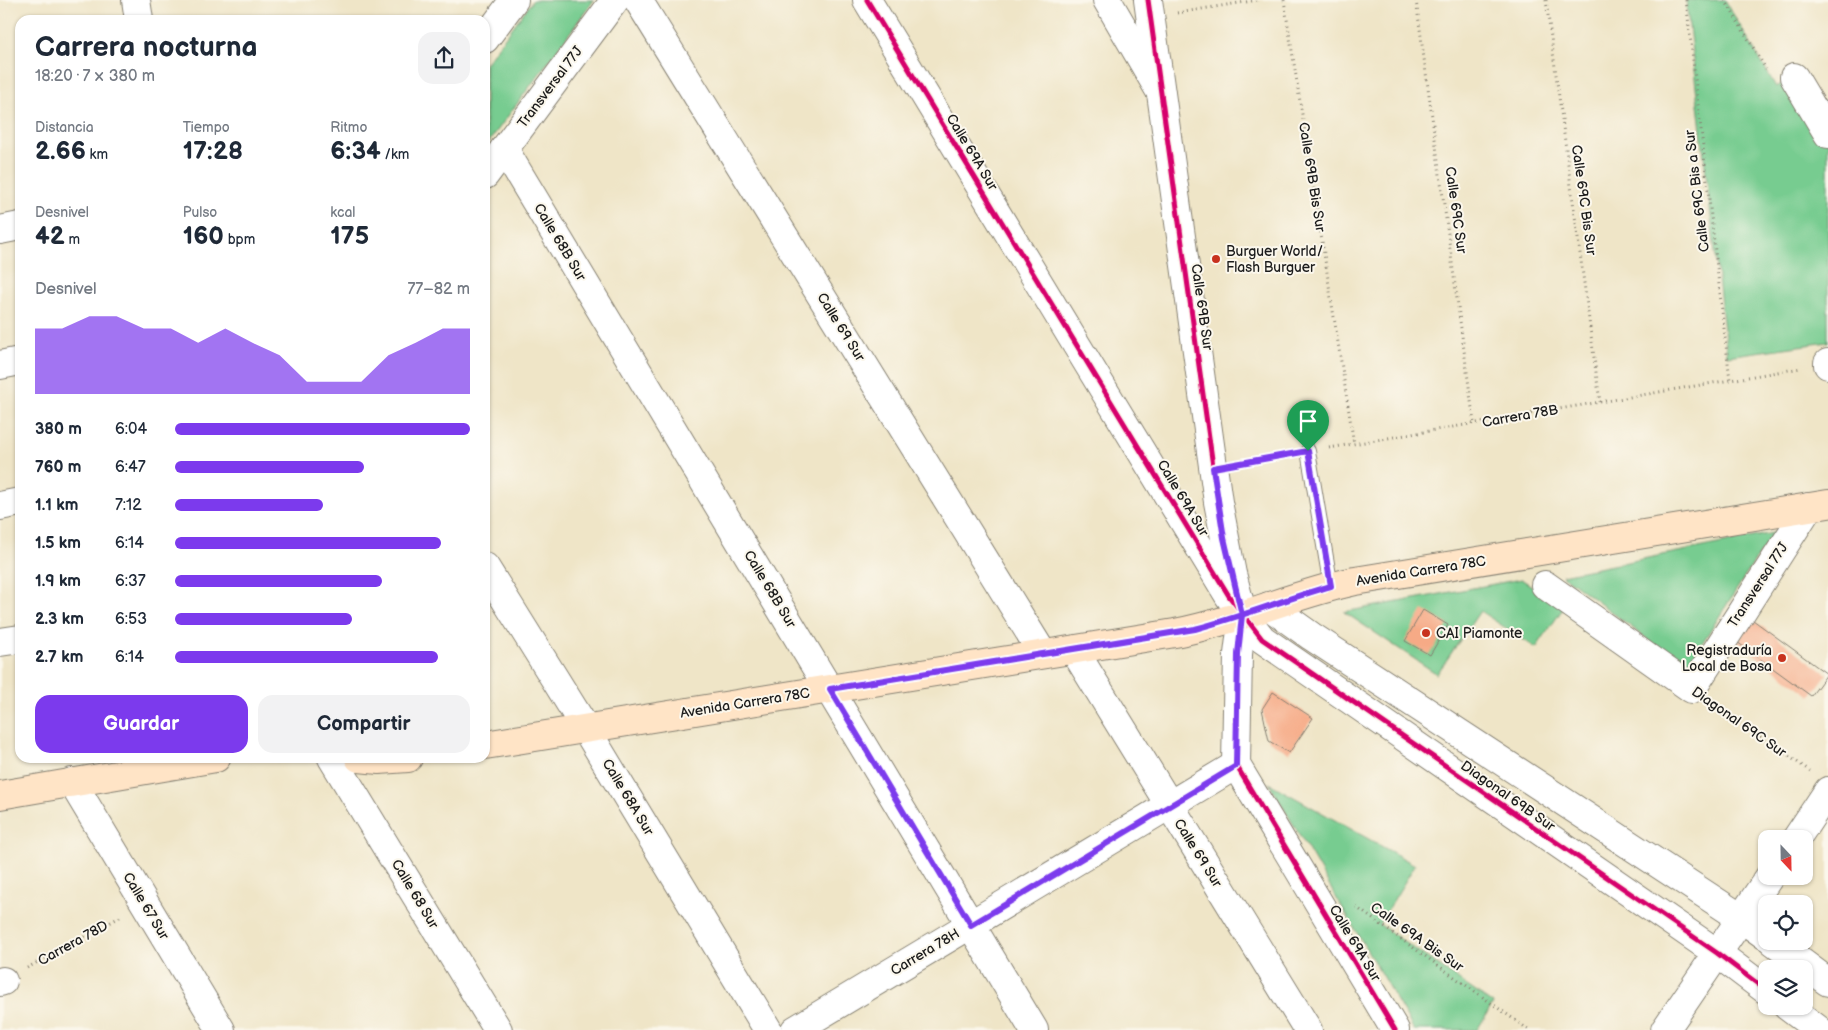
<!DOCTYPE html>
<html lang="es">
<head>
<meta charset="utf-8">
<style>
  :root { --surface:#fff; --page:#f2f2f3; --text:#1f2937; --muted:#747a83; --accent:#7c3aed }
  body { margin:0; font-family:"Balsamiq Sans",sans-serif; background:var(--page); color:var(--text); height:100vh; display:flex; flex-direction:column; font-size:19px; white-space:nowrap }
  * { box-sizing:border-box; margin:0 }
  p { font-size:16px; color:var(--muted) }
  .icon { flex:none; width:28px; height:28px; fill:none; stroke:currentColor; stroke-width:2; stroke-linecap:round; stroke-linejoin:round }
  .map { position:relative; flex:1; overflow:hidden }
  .side { position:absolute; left:15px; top:15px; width:475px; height:748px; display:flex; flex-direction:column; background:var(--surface); border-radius:15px; box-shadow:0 1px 4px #0004 }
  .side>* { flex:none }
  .needle { width:32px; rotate:158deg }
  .buttons { position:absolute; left:1758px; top:830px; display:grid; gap:10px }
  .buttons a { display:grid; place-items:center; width:55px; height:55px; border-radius:10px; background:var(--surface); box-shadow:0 1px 4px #0004; font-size:25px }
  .pin { position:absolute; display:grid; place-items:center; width:42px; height:42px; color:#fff; margin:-51px -21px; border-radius:50% 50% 50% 0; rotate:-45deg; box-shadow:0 0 5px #0007 }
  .pin .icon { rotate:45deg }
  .round { display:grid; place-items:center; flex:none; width:52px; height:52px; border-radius:15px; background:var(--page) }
  .head { display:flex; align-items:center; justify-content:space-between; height:85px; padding:0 20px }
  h1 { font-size:28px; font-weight:600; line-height:38px }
  .metrics { display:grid; grid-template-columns:repeat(3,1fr); gap:8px; height:85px; padding:5px 20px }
  .metrics div { display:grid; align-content:center }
  .metrics b { font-size:25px; font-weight:600 }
  .metrics small { font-size:14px; font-weight:400 }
  .metrics p { font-size:14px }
  .chart { height:140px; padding:10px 20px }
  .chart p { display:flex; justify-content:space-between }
  .chart svg { width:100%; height:90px; margin-top:5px; fill:var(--accent); opacity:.7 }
  .primary-button { display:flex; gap:10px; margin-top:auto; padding:10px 20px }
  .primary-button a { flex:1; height:58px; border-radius:15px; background:var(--accent); color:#fff; font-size:20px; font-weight:600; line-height:58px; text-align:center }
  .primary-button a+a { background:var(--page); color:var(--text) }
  ul { padding:0 20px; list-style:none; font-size:16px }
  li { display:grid; grid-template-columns:80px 60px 1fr; align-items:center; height:38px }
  li i { height:12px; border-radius:6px; background:var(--accent) }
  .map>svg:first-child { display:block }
</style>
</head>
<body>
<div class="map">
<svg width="1828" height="1030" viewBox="0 0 1828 1030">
  <rect width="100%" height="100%" fill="#fbf7ec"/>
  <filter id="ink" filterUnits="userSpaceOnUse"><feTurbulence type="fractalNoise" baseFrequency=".02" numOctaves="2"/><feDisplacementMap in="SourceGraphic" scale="10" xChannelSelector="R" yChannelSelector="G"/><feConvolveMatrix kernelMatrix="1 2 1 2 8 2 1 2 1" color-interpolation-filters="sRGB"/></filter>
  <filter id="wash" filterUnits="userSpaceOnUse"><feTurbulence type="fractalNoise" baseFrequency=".0096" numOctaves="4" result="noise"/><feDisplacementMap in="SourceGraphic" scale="20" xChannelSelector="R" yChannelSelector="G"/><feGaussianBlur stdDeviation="1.12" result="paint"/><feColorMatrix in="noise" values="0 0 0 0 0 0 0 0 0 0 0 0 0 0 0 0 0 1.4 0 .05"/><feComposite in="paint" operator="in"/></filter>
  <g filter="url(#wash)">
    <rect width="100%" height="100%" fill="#efe5c7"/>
    <g fill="#77cc90" stroke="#4a7456">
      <polygon points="533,0 594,0 485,147 485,64"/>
      <polygon points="1686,0 1725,0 1776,87 1794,77 1828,134 1828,342 1727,356"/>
      <polygon points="1773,533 1686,668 1562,575"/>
      <polygon points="1521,579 1564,607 1536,648 1480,611 1437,674 1344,612"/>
      <polygon points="1269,783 1415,865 1379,924 1493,1004 1477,1030 1414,1030"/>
    </g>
    <g id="blocks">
      <g fill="#f6aa86">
        <polygon points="1423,610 1448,625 1430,655 1405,641"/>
        <polygon points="1753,620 1827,674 1811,696 1737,642"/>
        <polygon points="1273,692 1313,718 1289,753 1269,741 1262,709"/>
      </g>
    </g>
  </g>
  <g filter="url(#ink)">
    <use href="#blocks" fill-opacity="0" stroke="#868072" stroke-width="1"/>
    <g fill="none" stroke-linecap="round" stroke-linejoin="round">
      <g stroke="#868072" stroke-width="16">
        <polyline id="service" points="1308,451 1331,587"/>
      </g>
      <g stroke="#868072" stroke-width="30">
        <g id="minor">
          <polyline points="638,0 1043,654"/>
          <polyline points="867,0 1229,596 1243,615 1238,654 1236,765 1395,1030"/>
          <polyline points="1107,0 1161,93"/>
          <polyline points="485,39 514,0"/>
          <polyline points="1794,77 1828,134"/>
          <polyline points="504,149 1034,1030"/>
          <polyline points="485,175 615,0"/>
          <polyline points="0,230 20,226"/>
          <polyline points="1828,363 1828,365"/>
          <polyline points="0,365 20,361"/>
          <polyline points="0,506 20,502"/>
          <polyline points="485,567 586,729"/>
          <polyline points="1545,585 1692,689 1809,507"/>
          <polyline points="0,642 20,639"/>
          <polyline points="1074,650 1308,1030"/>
          <polyline points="72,782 221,1030"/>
          <polyline points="0,982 3,981"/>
          <polyline points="795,1030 1236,765"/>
        </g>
      </g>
      <g stroke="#868072" stroke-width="30">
        <g id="tertiary">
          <polyline points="136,0 139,20"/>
          <polyline points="1148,0 1218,502 1232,574 1243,615 1262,639 1717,953 1766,990"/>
          <polyline points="1269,606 1311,636 1741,918 1766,936"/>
          <polyline points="586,729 768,1030"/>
          <polyline points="332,758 498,1030"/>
          <polyline points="1796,839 1828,791"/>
          <polyline points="1773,941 1828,982"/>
          <polyline points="1787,1006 1819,1030"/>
          <polyline points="1665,1030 1770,876"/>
        </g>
      </g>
      <g stroke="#868072" stroke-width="30">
        <g id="secondary">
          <path d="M485 745 1175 633C1237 621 1294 594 1355 581L1828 504"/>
          <polyline points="359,758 379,760 408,758"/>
          <polyline points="0,795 216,758"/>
        </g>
      </g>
      <g stroke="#868072" stroke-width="3" stroke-dasharray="1 4" stroke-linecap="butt">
        <polyline points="1284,0 1354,444"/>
        <polyline points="1416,0 1474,423"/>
        <polyline points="1546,0 1600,402"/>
        <polyline points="1686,0 1730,380"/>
        <polyline points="1725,0 1766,69"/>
        <polyline points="1177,13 1258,0"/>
        <polyline points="1329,448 1801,368"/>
        <polyline points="1241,463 1289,455"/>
        <polyline points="1715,705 1810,771"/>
        <polyline points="1356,907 1529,1030"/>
        <polyline points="27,968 120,917"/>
      </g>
      <use href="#service" stroke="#fff" stroke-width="14"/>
      <use href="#minor" stroke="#fff" stroke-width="28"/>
      <use href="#tertiary" stroke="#fff" stroke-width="28"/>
      <use href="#secondary" stroke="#ffe4c6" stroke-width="28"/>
      <g stroke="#fbf7ec" stroke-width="8">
        <g id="cycleway">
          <polyline points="867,0 1229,596 1262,639 1717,953 1766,990"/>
          <polyline points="1148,0 1218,502 1232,574 1243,615 1238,654 1236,765 1395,1030"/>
        </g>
      </g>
      <use href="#cycleway" stroke="#d6006c" stroke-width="5"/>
    </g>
  </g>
  <g fill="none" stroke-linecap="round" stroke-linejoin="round" filter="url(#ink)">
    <g stroke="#fff" stroke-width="10">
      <path id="route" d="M1308 451 1331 586C1285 599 1241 617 1195 629L830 689 971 925 1236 766 1238 654 1242 615 1224 538 1213 468 1308 451"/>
    </g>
    <use href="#route" stroke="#7c3aed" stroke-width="6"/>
  </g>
  <g fill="#c8321e" stroke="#fbf7ec" stroke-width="2">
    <circle cx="1216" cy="259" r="5"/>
    <circle cx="1426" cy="633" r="5"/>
    <circle cx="1782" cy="658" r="5"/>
  </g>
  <g text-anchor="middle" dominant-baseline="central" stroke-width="4" stroke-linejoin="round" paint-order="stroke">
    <g font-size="14" fill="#1c1c1c" stroke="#fbf7ec">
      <text transform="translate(550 87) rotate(-53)">Transversal 77J</text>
      <text transform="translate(972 152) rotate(59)">Calle 69A Sur</text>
      <text transform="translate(1312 177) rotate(81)">Calle 69B Bis Sur</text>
      <text transform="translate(1697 191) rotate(-97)">Calle 69C Bis a Sur</text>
      <text transform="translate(1584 200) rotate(82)">Calle 69C Bis Sur</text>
      <text transform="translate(1456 210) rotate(82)">Calle 69C Sur</text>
      <text transform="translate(560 242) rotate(59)">Calle 68B Sur</text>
      <text transform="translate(1202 307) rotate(82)">Calle 69B Sur</text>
      <text transform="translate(841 327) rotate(58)">Calle 69 Sur</text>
      <text transform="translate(1520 416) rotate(-10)">Carrera 78B</text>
      <text transform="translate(1183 498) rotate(59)">Calle 69A Sur</text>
      <text transform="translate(1421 571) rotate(-9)">Avenida Carrera 78C</text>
      <text transform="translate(1758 585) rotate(-57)">Transversal 77J</text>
      <text transform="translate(770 589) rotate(59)">Calle 68B Sur</text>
      <text transform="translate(745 703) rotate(-9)">Avenida Carrera 78C</text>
      <text transform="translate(1739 722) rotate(35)">Diagonal 69C Sur</text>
      <text transform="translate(1508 796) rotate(35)">Diagonal 69B Sur</text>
      <text transform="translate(628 797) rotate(59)">Calle 68A Sur</text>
      <text transform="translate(1198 853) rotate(58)">Calle 69 Sur</text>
      <text transform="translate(415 894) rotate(59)">Calle 68 Sur</text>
      <text transform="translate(146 906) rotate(59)">Calle 67 Sur</text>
      <text transform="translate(1417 937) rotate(35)">Calle 69A Bis Sur</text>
      <text transform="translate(73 943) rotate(-29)">Carrera 78D</text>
      <text transform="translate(1355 943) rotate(59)">Calle 69A Sur</text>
      <text transform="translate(925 952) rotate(-31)">Carrera 78H</text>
    </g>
    <g font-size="14" fill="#1c1c1c" stroke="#fbf7ec" text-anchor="start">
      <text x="1226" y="251">Burguer World/<tspan x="1226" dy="16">Flash Burguer</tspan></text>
      <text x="1436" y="633">CAI Piamonte</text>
      <text x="1772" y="650" text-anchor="end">Registraduría<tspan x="1772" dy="16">Local de Bosa</tspan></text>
    </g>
  </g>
</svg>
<div class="buttons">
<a><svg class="needle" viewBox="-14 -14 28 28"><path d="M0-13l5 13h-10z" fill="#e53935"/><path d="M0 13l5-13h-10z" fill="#747a83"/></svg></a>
<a><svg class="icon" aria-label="locate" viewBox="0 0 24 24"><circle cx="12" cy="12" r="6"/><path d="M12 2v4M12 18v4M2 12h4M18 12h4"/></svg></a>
<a><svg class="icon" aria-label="layers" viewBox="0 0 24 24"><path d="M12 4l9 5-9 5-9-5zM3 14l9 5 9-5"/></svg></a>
</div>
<div class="pin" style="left:1308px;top:451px;background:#1e9e55"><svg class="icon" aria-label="arrive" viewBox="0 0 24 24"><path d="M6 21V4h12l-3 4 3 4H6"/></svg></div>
<section class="side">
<div class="head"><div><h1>Carrera nocturna</h1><p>18:20 · 7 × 380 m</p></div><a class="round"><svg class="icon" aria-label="share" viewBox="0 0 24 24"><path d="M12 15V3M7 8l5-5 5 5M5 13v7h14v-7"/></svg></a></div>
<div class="metrics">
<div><p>Distancia</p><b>2.66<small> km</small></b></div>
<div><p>Tiempo</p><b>17:28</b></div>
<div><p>Ritmo</p><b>6:34<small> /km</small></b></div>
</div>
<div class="metrics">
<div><p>Desnivel</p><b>42<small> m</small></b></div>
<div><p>Pulso</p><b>160<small> bpm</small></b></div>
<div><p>kcal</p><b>175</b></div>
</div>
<div class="chart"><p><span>Desnivel</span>77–82 m</p>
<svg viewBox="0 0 160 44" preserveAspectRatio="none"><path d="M0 44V12L10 12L20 6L30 6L40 12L50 12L60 19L70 12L80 19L90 25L100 38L110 38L120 38L130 25L140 19L150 12L160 12V44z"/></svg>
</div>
<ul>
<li><b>380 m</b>6:04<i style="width:100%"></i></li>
<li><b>760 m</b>6:47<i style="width:64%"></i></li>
<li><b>1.1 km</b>7:12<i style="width:50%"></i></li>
<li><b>1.5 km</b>6:14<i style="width:90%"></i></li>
<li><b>1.9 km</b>6:37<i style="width:70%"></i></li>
<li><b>2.3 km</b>6:53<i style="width:60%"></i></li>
<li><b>2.7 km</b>6:14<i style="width:89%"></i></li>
</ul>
<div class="primary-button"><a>Guardar</a><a>Compartir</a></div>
</section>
</div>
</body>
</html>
